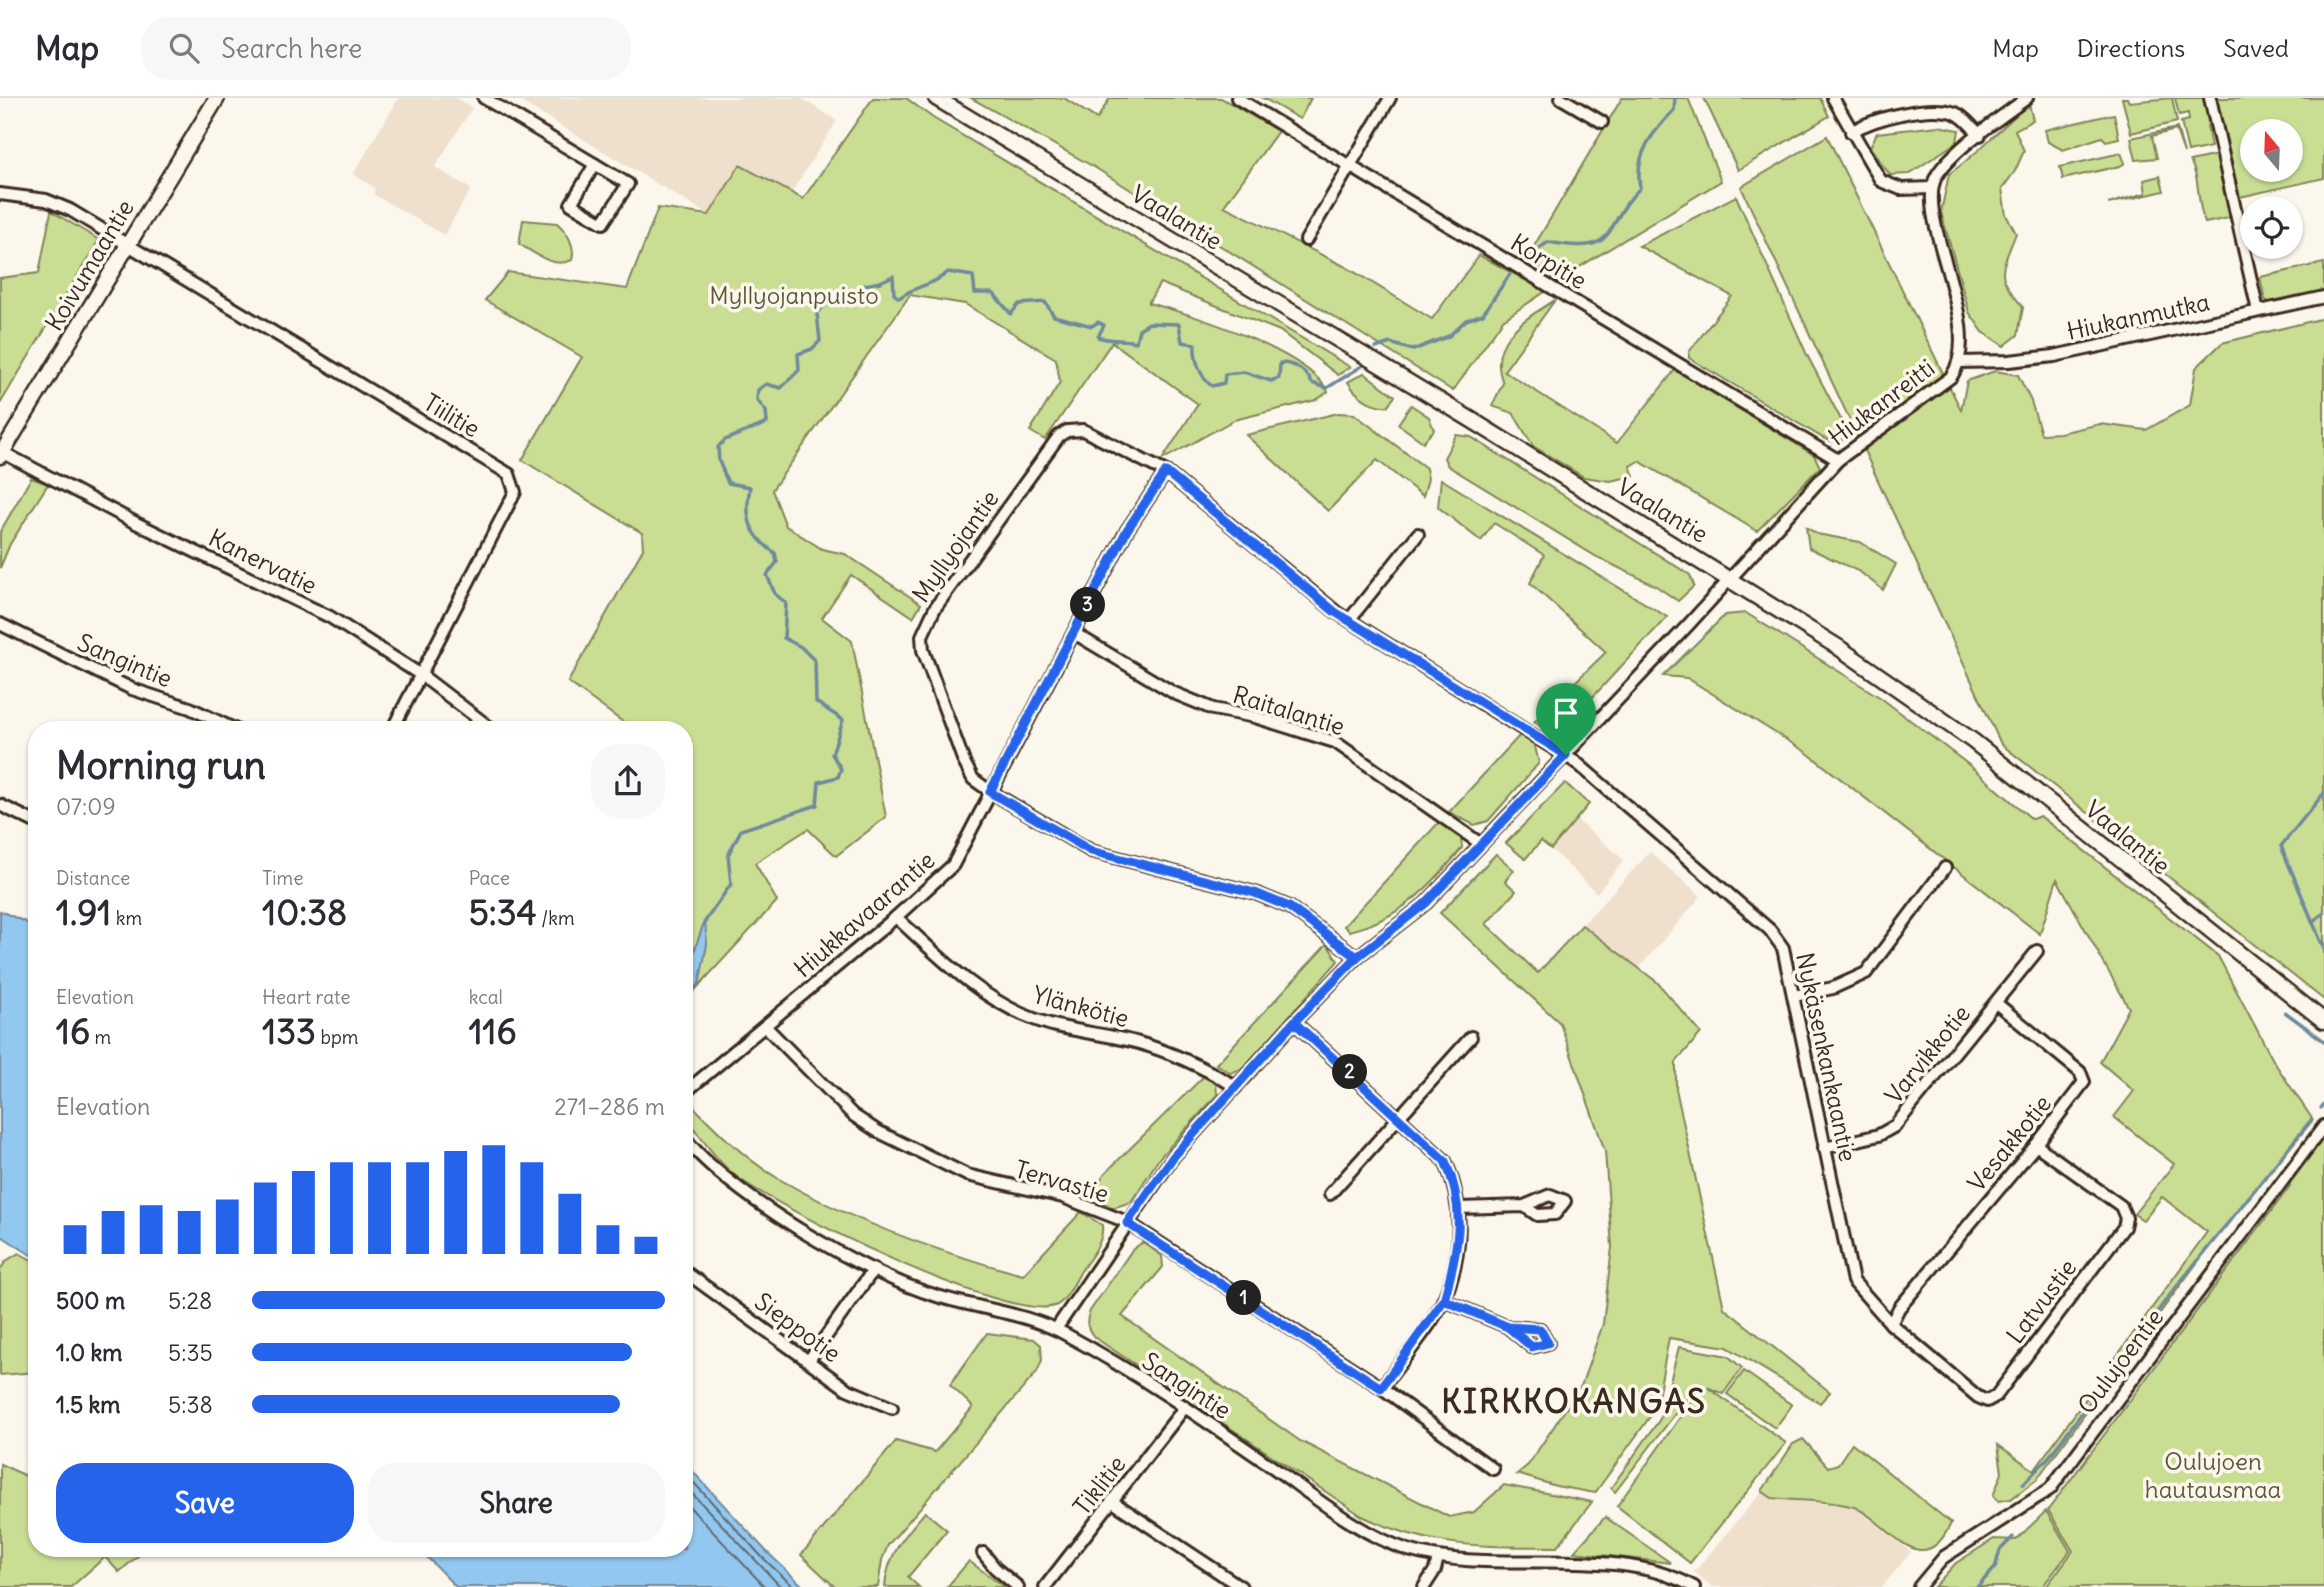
<!DOCTYPE html>
<html lang="en">
<head>
<meta charset="utf-8">
<style>
  :root { --surface:#fff; --page:#f7f7f7; --text:#2b2b33; --muted:#7c7c81; --line:#e1e1e2; --accent:#2563eb }
  body { margin:0; font-family:Delius,sans-serif; background:var(--page); color:var(--text); height:100vh; display:flex; flex-direction:column; font-size:26px; white-space:nowrap }
  * { box-sizing:border-box; margin:0 }
  p { font-size:23px; color:var(--muted) }
  .icon { flex:none; width:38px; height:38px; fill:none; stroke:currentColor; stroke-width:2; stroke-linecap:round; stroke-linejoin:round }
  .map { position:relative; flex:1; overflow:hidden }
  .panel { position:absolute; left:28px; top:623px; width:665px; height:836px; display:flex; flex-direction:column; background:var(--surface); border-radius:28px; box-shadow:0 2px 5px #0004 }
  .panel>* { flex:none }
  .needle { width:46px; rotate:341deg }
  .controls { position:absolute; left:2240px; top:21px; display:grid; gap:14px }
  .controls a { display:grid; place-items:center; width:63px; height:63px; border-radius:50%; background:var(--surface); box-shadow:0 2px 5px #0004; font-size:35px }
  .pin { position:absolute; display:grid; place-items:center; width:60px; height:60px; color:#fff; margin:-72px -30px; border-radius:50% 50% 50% 0; rotate:-45deg; box-shadow:0 0 7px #0007 }
  .pin .icon { rotate:45deg }
  .km { position:absolute; width:35px; height:35px; margin:-18px; border-radius:50%; background:#222; color:#fff; font-size:19px; line-height:35px; text-align:center }
  .round { display:grid; place-items:center; flex:none; width:74px; height:74px; border-radius:28px; background:var(--page) }
  .head { display:flex; align-items:center; justify-content:space-between; height:119px; padding:0 28px }
  h1 { font-size:38px; font-weight:700; line-height:52px }
  .metrics { display:grid; grid-template-columns:repeat(3,1fr); gap:10px; height:119px; padding:7px 28px }
  .metrics div { display:grid; align-content:center }
  .metrics b { font-size:35px; font-weight:700 }
  .metrics small { font-size:19px; font-weight:400 }
  .metrics p { font-size:19px }
  .chart { height:196px; padding:14px 28px }
  .chart p { display:flex; justify-content:space-between }
  .chart svg { width:100%; height:126px; margin-top:7px; stroke:var(--accent); stroke-width:6 }
  .button { display:flex; gap:14px; margin-top:auto; padding:14px 28px }
  .button a { flex:1; height:80px; border-radius:28px; background:var(--accent); color:#fff; font-size:28px; font-weight:700; line-height:80px; text-align:center }
  .button a+a { background:var(--page); color:var(--text) }
  ul { padding:0 28px; list-style:none; font-size:23px }
  li { display:grid; grid-template-columns:112px 84px 1fr; align-items:center; height:52px }
  li i { height:18px; border-radius:9px; background:var(--accent) }
  header { display:flex; align-items:center; gap:42px; box-sizing:border-box; height:98px; padding:0 35px; background:var(--surface); border-bottom:2px solid var(--line) }
  header strong { font-size:33px }
  nav { display:flex; gap:38px; margin-inline-start:auto; font-size:24px }
  .search { width:490px; height:63px; background:var(--page); display:flex; align-items:center; gap:18px; box-sizing:border-box; padding:0 24px; border-radius:28px; color:var(--muted); font-size:26px }
  .map>svg:first-child { display:block }
</style>
</head>
<body>
<header>
<strong>Map</strong>
<div class="search"><svg class="icon" aria-label="search" viewBox="0 0 24 24"><circle cx="10" cy="10" r="6"/><path d="M15 15l6 6"/></svg>Search here</div>
<nav><a>Map</a><a>Directions</a><a>Saved</a></nav>
</header>
<div class="map">
<svg width="2324" height="1489" viewBox="0 0 2324 1489">
  <rect width="100%" height="100%" fill="#fbf7ec"/>
  <filter id="ink" filterUnits="userSpaceOnUse"><feTurbulence type="fractalNoise" baseFrequency=".0143" numOctaves="2"/><feDisplacementMap in="SourceGraphic" scale="14" xChannelSelector="R" yChannelSelector="G"/><feConvolveMatrix kernelMatrix="1 2 1 2 8 2 1 2 1" color-interpolation-filters="sRGB"/></filter>
  <g filter="url(#ink)">
    <g fill="#efe0cd">
      <polygon points="399,0 456,0 472,10 435,69 471,91 444,137 373,96 375,90 353,76"/>
      <polygon points="526,0 801,0 837,23 791,95 740,67 709,117 523,5"/>
      <polygon points="1576,721 1624,762 1597,795 1551,751"/>
      <polygon points="1650,754 1701,798 1639,870 1582,827"/>
      <polygon points="1762,1393 1772,1400 1855,1409 1911,1454 1882,1489 1713,1489 1694,1474"/>
    </g>
    <g fill="#c9de93" stroke="#828458" stroke-width="2" fill-rule="evenodd">
      <path d="M873 0H906L933 20 1350 269 1338 277 1280 233 1160 185 1148 205C1190 215 1310 255 1328 294L1316 302 1234 322 1162 362 1198 306 1112 244 1045 342 1030 333 1060 284 1056 261 965 206 910 197 772 392 786 428 822 451 845 456 921 506 913 519 851 477 822 520 852 543 886 719 836 758 808 731 755 765 777 803 684 904V898L699 886 707 846 704 824 684 883V632H634L568 584 643 451 642 435 522 362 582 259 485 202 508 174 627 191 658 110 709 117 740 67 803 101Z"/>
      <polygon points="971,0 1064,0 1097,21 1110,0 1221,0 1278,33 1224,108 1346,169 1432,221 1479,157 1546,193 1503,222 1453,293 1094,69"/>
      <polygon points="1263,0 1311,0 1300,21"/>
      <polygon points="1622,0 1688,0 1721,83 1558,182 1527,160"/>
      <polygon points="1704,0 1820,0 1829,18 1738,72"/>
      <polygon points="2122,0 2127,0 2129,4 2172,0 2177,24 2131,35"/>
      <polygon points="2175,0 2206,0 2212,24 2207,28 2211,49 2188,54 2181,24 2189,22 2188,15 2179,17"/>
      <path d="M2216 0H2324V80L2240 99ZM2252 33H2291V72H2252Z"/>
      <path d="M2029 6 2033 22 2015 32 2024 53 2015 73 2002 91 2006 117 2016 135C2001 175 1994 175 2023 209L2018 237 2004 248 1983 234 1969 214 1941 114 1949 76C1979 55 2001 29 2029 6Z"/>
      <polygon points="2114,16 2119,40 2106,43 2102,39 2063,52 2048,44 2045,32"/>
      <polygon points="1938,28 1959,32 1957,44 1909,76 1890,77 1870,49 1877,35"/>
      <polygon points="2177,30 2184,55 2176,32 2152,38 2157,60 2136,62 2131,40"/>
      <polygon points="1827,38 1961,312 1967,283 1995,273 2018,277 2031,303 2041,336 2060,335 2100,326 2146,332 2190,307 2196,270 2222,245 2324,220 2324,902 2001,646 1741,89"/>
      <polygon points="2121,55 2125,65 2120,68 2063,81 2060,69"/>
      <path d="M2218 57 2232 115 2228 120 2205 125C2196 104 2201 81 2190 63Z"/>
      <polygon points="2160,78 2164,93 2108,106 2146,95 2144,82"/>
      <polygon points="1736,98 1807,257 1847,333 1840,346 1823,340 1689,260 1689,254 1732,198 1639,148"/>
      <polygon points="51,113 99,142 0,306 0,180 39,175"/>
      <path d="M523 122 557 125C567 134 576 148 572 162 553 171 535 155 519 146Z"/>
      <polygon points="2324,165 2324,195 2273,206 2265,202 2260,179"/>
      <path d="M1555 202 1504 273 1617 345 1675 272 1814 357 1820 369 1757 433 1639 363 1630 368 1634 378 1610 383 1584 379 1533 348 1513 315 1492 308 1503 285C1486 243 1525 221 1555 202Z"/>
      <path d="M1364 275 1395 298 1388 308C1372 309 1356 298 1348 284Z"/>
      <polygon points="1411,307 1429,319 1434,332 1423,344 1398,326"/>
      <polygon points="1338,315 1354,316 1426,370 1428,381 1423,398 1377,362 1328,413 1246,337"/>
      <polygon points="1456,337 1471,339 1690,477 1694,488 1678,503 1656,488 1597,459 1448,368 1444,360"/>
      <polygon points="31,380 48,386 10,446 0,470 0,434"/>
      <polygon points="1441,381 1667,519 1564,630 1548,632 1534,624 1606,554 1530,485 1544,457 1494,425 1481,443 1438,409"/>
      <polygon points="1806,429 1817,436 1860,444 1896,466 1883,492 1860,474 1809,450"/>
      <polygon points="1746,515 1881,600 1969,667 2032,721 2040,718 2218,858 2274,964 2313,1022 2220,1134 2036,1382 2011,1401 1998,1403 1993,1398 2002,1375 1998,1347 2034,1372 2207,1134 2162,1099 2143,1122 2134,1116 2174,1066 2114,1019 2134,993 2100,964 2129,910 2057,781 2040,836 1806,654 1687,580 1663,578 1725,517"/>
      <polygon points="1520,637 1534,645 1539,665 1488,723 1474,727 1449,714"/>
      <polygon points="1565,685 1589,706 1551,751 1541,743 1525,761 1506,745"/>
      <path d="M1439 724 1461 740 1462 750C1430 789 1400 821 1349 833L1344 828Z"/>
      <polygon points="1496,756 1514,772 1505,783 1516,793 1486,826 1538,875 1582,827 1657,884 1701,935 1676,964 1676,991 1724,1210 1830,1294 1820,1305 1727,1249 1669,1240 1658,1299 1649,1320 1595,1395 1556,1388 1517,1376 1528,1367 1581,1288 1603,1226 1612,1149 1605,1053 1560,925 1440,815"/>
      <polygon points="1327,846 1338,863 1243,970 1231,975 1216,966"/>
      <polygon points="1205,977 1216,984 1217,997 1160,1059 1131,1104 1113,1110 1091,1098 1104,1076"/>
      <path d="M689 1004C716 1032 745 1061 779 1081 855 1125 938 1154 1023 1177L1081 1114 1102 1127C1104 1145 1091 1158 1081 1173 1075 1183 1067 1202 1057 1207 1013 1228 773 1109 732 1075 714 1060 699 1036 684 1018V1008Z"/>
      <polygon points="2324,1036 2324,1489 2046,1489 2073,1453 2048,1412 2290,1088 2289,1083"/>
      <path d="M1143 1144 1162 1158 1163 1169 1122 1218 1300 1343 1449 1419 1474 1414 1504 1387 1592 1404 1557 1449C1482 1448 1432 1451 1362 1418L1094 1239C1087 1230 1085 1224 1090 1213L1132 1152Z"/>
      <polygon points="19,1155 37,1165 37,1274 0,1277 0,1172 6,1163"/>
      <polygon points="987,1235 1034,1241 1041,1247 1042,1262 1037,1274 888,1447 882,1462 878,1489 835,1489 801,1457 896,1343 935,1354 973,1309 950,1287"/>
      <polygon points="1679,1249 1728,1258 1742,1270 1723,1296 1707,1289 1786,1345 1690,1465 1617,1408 1703,1287 1699,1285 1615,1394 1611,1390 1660,1321"/>
      <polygon points="1744,1273 1792,1307 1775,1330 1727,1296"/>
      <path d="M1803 1341 1828 1369 1838 1366 1852 1345 1951 1425C1922 1489 1886 1421 1854 1409 1833 1402 1795 1403 1772 1400L1762 1393 1793 1346Z"/>
      <polygon points="0,1366 37,1383 37,1451 146,1451 119,1474 105,1459 71,1489 0,1489"/>
      <polygon points="2046,1413 2070,1453 2042,1489 1934,1489 1956,1465 1994,1441 2016,1442"/>
      <path d="M925 1414 947 1432 908 1479 919 1489H885C887 1457 905 1437 925 1414Z"/>
      <polygon points="1605,1419 1671,1465 1574,1454"/>
      <polygon points="969,1463 1004,1489 947,1489"/>
    </g>
    <g fill="#92c8f0" stroke="#6f899c" stroke-width="2">
      <polygon points="0,813 37,829 37,1161 0,1137"/>
      <polygon points="705,822 707,846 699,886 684,898 684,883"/>
      <polygon points="684,1364 767,1454 804,1489 456,1489 419,1451 684,1451"/>
    </g>
    <g fill="none" stroke-linecap="round" stroke-linejoin="round">
      <g stroke="#5e6972" stroke-width="2">
        <polyline points="684,1374 762,1459 794,1489"/>
        <polyline points="684,1387 781,1489"/>
        <polyline points="684,1403 765,1489"/>
      </g>
      <g stroke="#6f899c" stroke-width="3.5">
        <path d="M1523 163 1548 144C1623 158 1600 129 1640 90 1634 56 1652 35 1674 12L1675 0"/>
        <polyline points="1376,250 1390,245 1413,252 1449,238 1466,222 1483,216 1510,176"/>
        <polyline points="2324,695 2281,748 2324,851"/>
        <polyline points="2313,823 2324,815"/>
        <path d="M704 825 731 786 728 757 741 732 817 707 819 684 838 679 841 671 832 656 843 622 816 604 815 563 801 549 784 540 786 505 775 496 767 477 777 464 775 455C749 437 744 419 750 389L728 385 719 363 718 349 725 342 767 325 766 313 757 302 758 292 766 286 781 290 799 272 798 256 812 251 820 243 817 215 825 207C843 206 850 204 860 188L880 184 893 178 894 196 899 200C918 186 931 189 948 174L973 178 975 195H993L1011 216 1019 206 1045 204 1054 218 1092 228 1098 224 1104 227 1098 239C1109 243 1123 241 1136 244L1139 231 1149 225 1179 226 1182 244 1195 246C1194 260 1200 280 1212 288L1224 285 1225 276 1244 274 1271 283 1279 280 1280 265C1294 265 1306 272 1312 285L1327 290 1362 268"/>
        <polyline points="2285,914 2324,943"/>
        <polyline points="2321,1010 2324,1006"/>
        <polyline points="2023,1386 2049,1359 2169,1198 2311,1022"/>
        <polyline points="1977,1489 1995,1470 2000,1452 2013,1439"/>
      </g>
      <g stroke="#3b2a1e" stroke-width="16">
        <g id="minor">
          <polyline points="484,0 628,86 603,125 571,106 595,66"/>
          <polyline points="1237,0 1838,362"/>
          <polyline points="1561,0 1602,24"/>
          <polyline points="1833,0 1881,83 1901,91 1932,90"/>
          <polyline points="2210,0 2258,213"/>
          <path d="M1851 34C1874 20 1929 6 1955 15 1965 19 1972 29 1980 37"/>
          <polyline points="0,96 46,102 70,112 509,376 515,394 392,632"/>
          <polyline points="1306,142 1390,0"/>
          <polyline points="1959,264 2009,263 2054,258 2324,199"/>
          <polyline points="2,354 136,425 330,519 421,577 493,632"/>
          <polyline points="1349,522 1418,436"/>
          <polyline points="0,526 132,591 190,610 236,632"/>
          <polyline points="1074,535 1174,595 1213,611 1255,619 1335,644 1481,746"/>
          <polyline points="0,707 37,725"/>
          <path d="M896 819C936 856 981 902 1034 921 1067 934 1104 935 1139 945 1174 955 1205 970 1236 989"/>
          <polyline points="1357,859 1289,809 1255,795 1091,753 991,694 973,681 964,664 923,552 922,538 935,510 1059,338 1067,333 1083,332 1166,374 1336,514 1577,665 1770,832 1783,850 1853,1183 1891,1226 1978,1299 1987,1303 1996,1298 2124,1129 2126,1120 2121,1108 2036,1047"/>
          <polyline points="1794,898 1833,890 1866,875 1945,770"/>
          <path d="M1294 924 1445 1063C1464 1105 1463 1157 1444 1201 1432 1228 1399 1265 1382 1290"/>
          <polyline points="765,928 853,1017 877,1033 967,1077 1063,1099 1127,1124 1382,1290 1493,1371"/>
          <polyline points="684,995 896,819 953,767 1127,432 1166,374"/>
          <path d="M684 1039C729 1097 866 1177 937 1198 980 1211 1027 1215 1067 1237 1137 1275 1203 1321 1268 1366 1313 1397 1356 1435 1408 1452 1495 1479 1612 1443 1694 1489"/>
          <polyline points="1824,1050 1879,1037 1895,1028 2037,853"/>
          <polyline points="1330,1096 1471,939"/>
          <polyline points="1459,1110 1524,1108 1537,1117 1555,1116 1565,1103 1550,1097 1524,1108"/>
          <polyline points="684,1173 847,1291 892,1310"/>
          <polyline points="1444,1202 1508,1229 1532,1249 1548,1245 1540,1231 1508,1229"/>
          <polyline points="1891,1226 1899,1210 2036,1047 2084,984 2080,974 1996,905"/>
          <path d="M1056 1231 1173 1059 1294 924 1357 859 1426 805 1690 525 1838 362 1951 279C1987 228 1912 118 1937 77 1952 52 2003 18 2027 0"/>
          <polyline points="809,1262 874,1171"/>
          <polyline points="1113,1404 1241,1489"/>
          <polyline points="983,1455 995,1470 1018,1489"/>
          <polyline points="1045,1489 1185,1309"/>
          <polyline points="1424,1489 1435,1472 1438,1459"/>
          <polyline points="1919,1489 1944,1459 2050,1391 2324,1028"/>
        </g>
      </g>
      <g stroke="#3b2a1e" stroke-width="19">
        <g id="tertiary">
          <polyline points="936,0 1470,321 1838,549 1973,643 2324,923"/>
          <polyline points="0,358 217,0"/>
        </g>
      </g>
      <use href="#minor" stroke="#fbf7ec" stroke-width="10"/>
      <use href="#tertiary" stroke="#fbf7ec" stroke-width="14"/>
    </g>
  </g>
  <g fill="none" stroke-linecap="round" stroke-linejoin="round" filter="url(#ink)">
    <g stroke="#fff" stroke-width="14">
      <path id="route" d="M1566 657 1426 805 1357 859 1294 924 1173 1059 1127 1125 1381 1290 1444 1202 1508 1229 1532 1249 1548 1245 1540 1231 1508 1229 1444 1202C1458 1152 1467 1112 1445 1063L1294 924 1357 859 1289 809 1255 795 1091 753 990 694 1127 432 1166 374 1335 514 1566 657"/>
    </g>
    <use href="#route" stroke="#2563eb" stroke-width="9"/>
  </g>
  <g text-anchor="middle" dominant-baseline="central" stroke-width="7" stroke-linejoin="round" paint-order="stroke">
    <g font-size="24" fill="#3b2a1e" stroke="#fbf7ec">
      <text transform="translate(1177 119) rotate(31)">Vaalantie</text>
      <text transform="translate(1549 163) rotate(31)">Korpitie</text>
      <text transform="translate(89 167) rotate(-59)">Koivumaantie</text>
      <text transform="translate(2138 218) rotate(-12)">Hiukanmutka</text>
      <text transform="translate(1881 304) rotate(-37)">Hiukanreitti</text>
      <text transform="translate(452 317) rotate(31)">Tiilitie</text>
      <text transform="translate(1663 412) rotate(31)">Vaalantie</text>
      <text transform="translate(955 448) rotate(-55)">Myllyojantie</text>
      <text transform="translate(263 463) rotate(26)">Kanervatie</text>
      <text transform="translate(125 562) rotate(23)">Sangintie</text>
      <text transform="translate(1289 612) rotate(17)">Raitalantie</text>
      <text transform="translate(2128 739) rotate(39)">Vaalantie</text>
      <text transform="translate(864 816) rotate(-41)">Hiukkavaarantie</text>
      <text transform="translate(1081 908) rotate(15)">Ylänkötie</text>
      <text transform="translate(1927 956) rotate(-51)">Varvikkotie</text>
      <text transform="translate(1827 959) rotate(78)">Nykäsenkankaantie</text>
      <text transform="translate(2009 1045) rotate(-51)">Vesakkotie</text>
      <text transform="translate(1062 1083) rotate(16)">Tervastie</text>
      <text transform="translate(2041 1203) rotate(-53)">Latvustie</text>
      <text transform="translate(798 1229) rotate(36)">Sieppotie</text>
      <text transform="translate(2120 1263) rotate(-53)">Oulujoentie</text>
      <text transform="translate(1187 1287) rotate(33)">Sangintie</text>
      <text transform="translate(1099 1387) rotate(-52)">Tiklitie</text>
    </g>
    <g font-size="24" fill="#5e573b" stroke="#fbf7ec">
      <text x="794" y="197">Myllyojanpuisto</text>
      <text x="2213" y="1363">Oulujoen<tspan x="2213" dy="28">hautausmaa</tspan></text>
    </g>
    <g font-size="32" font-weight="bold" letter-spacing="2" fill="#3b2a1e" stroke="#fbf7ec">
      <text x="1574" y="1303">KIRKKOKANGAS</text>
    </g>
  </g>
</svg>
<div class="controls">
<a><svg class="needle" viewBox="-14 -14 28 28"><path d="M0-13l5 13h-10z" fill="#e53935"/><path d="M0 13l5-13h-10z" fill="#7c7c81"/></svg></a>
<a><svg class="icon" aria-label="locate" viewBox="0 0 24 24"><circle cx="12" cy="12" r="6"/><path d="M12 2v4M12 18v4M2 12h4M18 12h4"/></svg></a>
</div>
<div class="pin" style="left:1566px;top:657px;background:#1e9e55"><svg class="icon" aria-label="arrive" viewBox="0 0 24 24"><path d="M6 21V4h12l-3 4 3 4H6"/></svg></div>
<b class="km" style="left:1244px;top:1200px">1</b>
<b class="km" style="left:1350px;top:974px">2</b>
<b class="km" style="left:1088px;top:507px">3</b>
<section class="panel">
<div class="head"><div><h1>Morning run</h1><p>07:09</p></div><a class="round"><svg class="icon" aria-label="share" viewBox="0 0 24 24"><path d="M12 15V3M7 8l5-5 5 5M5 13v7h14v-7"/></svg></a></div>
<div class="metrics">
<div><p>Distance</p><b>1.91<small> km</small></b></div>
<div><p>Time</p><b>10:38</b></div>
<div><p>Pace</p><b>5:34<small> /km</small></b></div>
</div>
<div class="metrics">
<div><p>Elevation</p><b>16<small> m</small></b></div>
<div><p>Heart rate</p><b>133<small> bpm</small></b></div>
<div><p>kcal</p><b>116</b></div>
</div>
<div class="chart"><p><span>Elevation</span>271–286 m</p>
<svg viewBox="0 0 160 44" preserveAspectRatio="none"><path d="M5 44V34M15 44V29M25 44V27M35 44V29M45 44V25M55 44V19M65 44V15M75 44V12M85 44V12M95 44V12M105 44V8M115 44V6M125 44V12M135 44V23M145 44V34M155 44V38"/></svg>
</div>
<ul>
<li><b>500 m</b>5:28<i style="width:100%"></i></li>
<li><b>1.0 km</b>5:35<i style="width:92%"></i></li>
<li><b>1.5 km</b>5:38<i style="width:89%"></i></li>
</ul>
<div class="button"><a>Save</a><a>Share</a></div>
</section>
</div>
</body>
</html>
